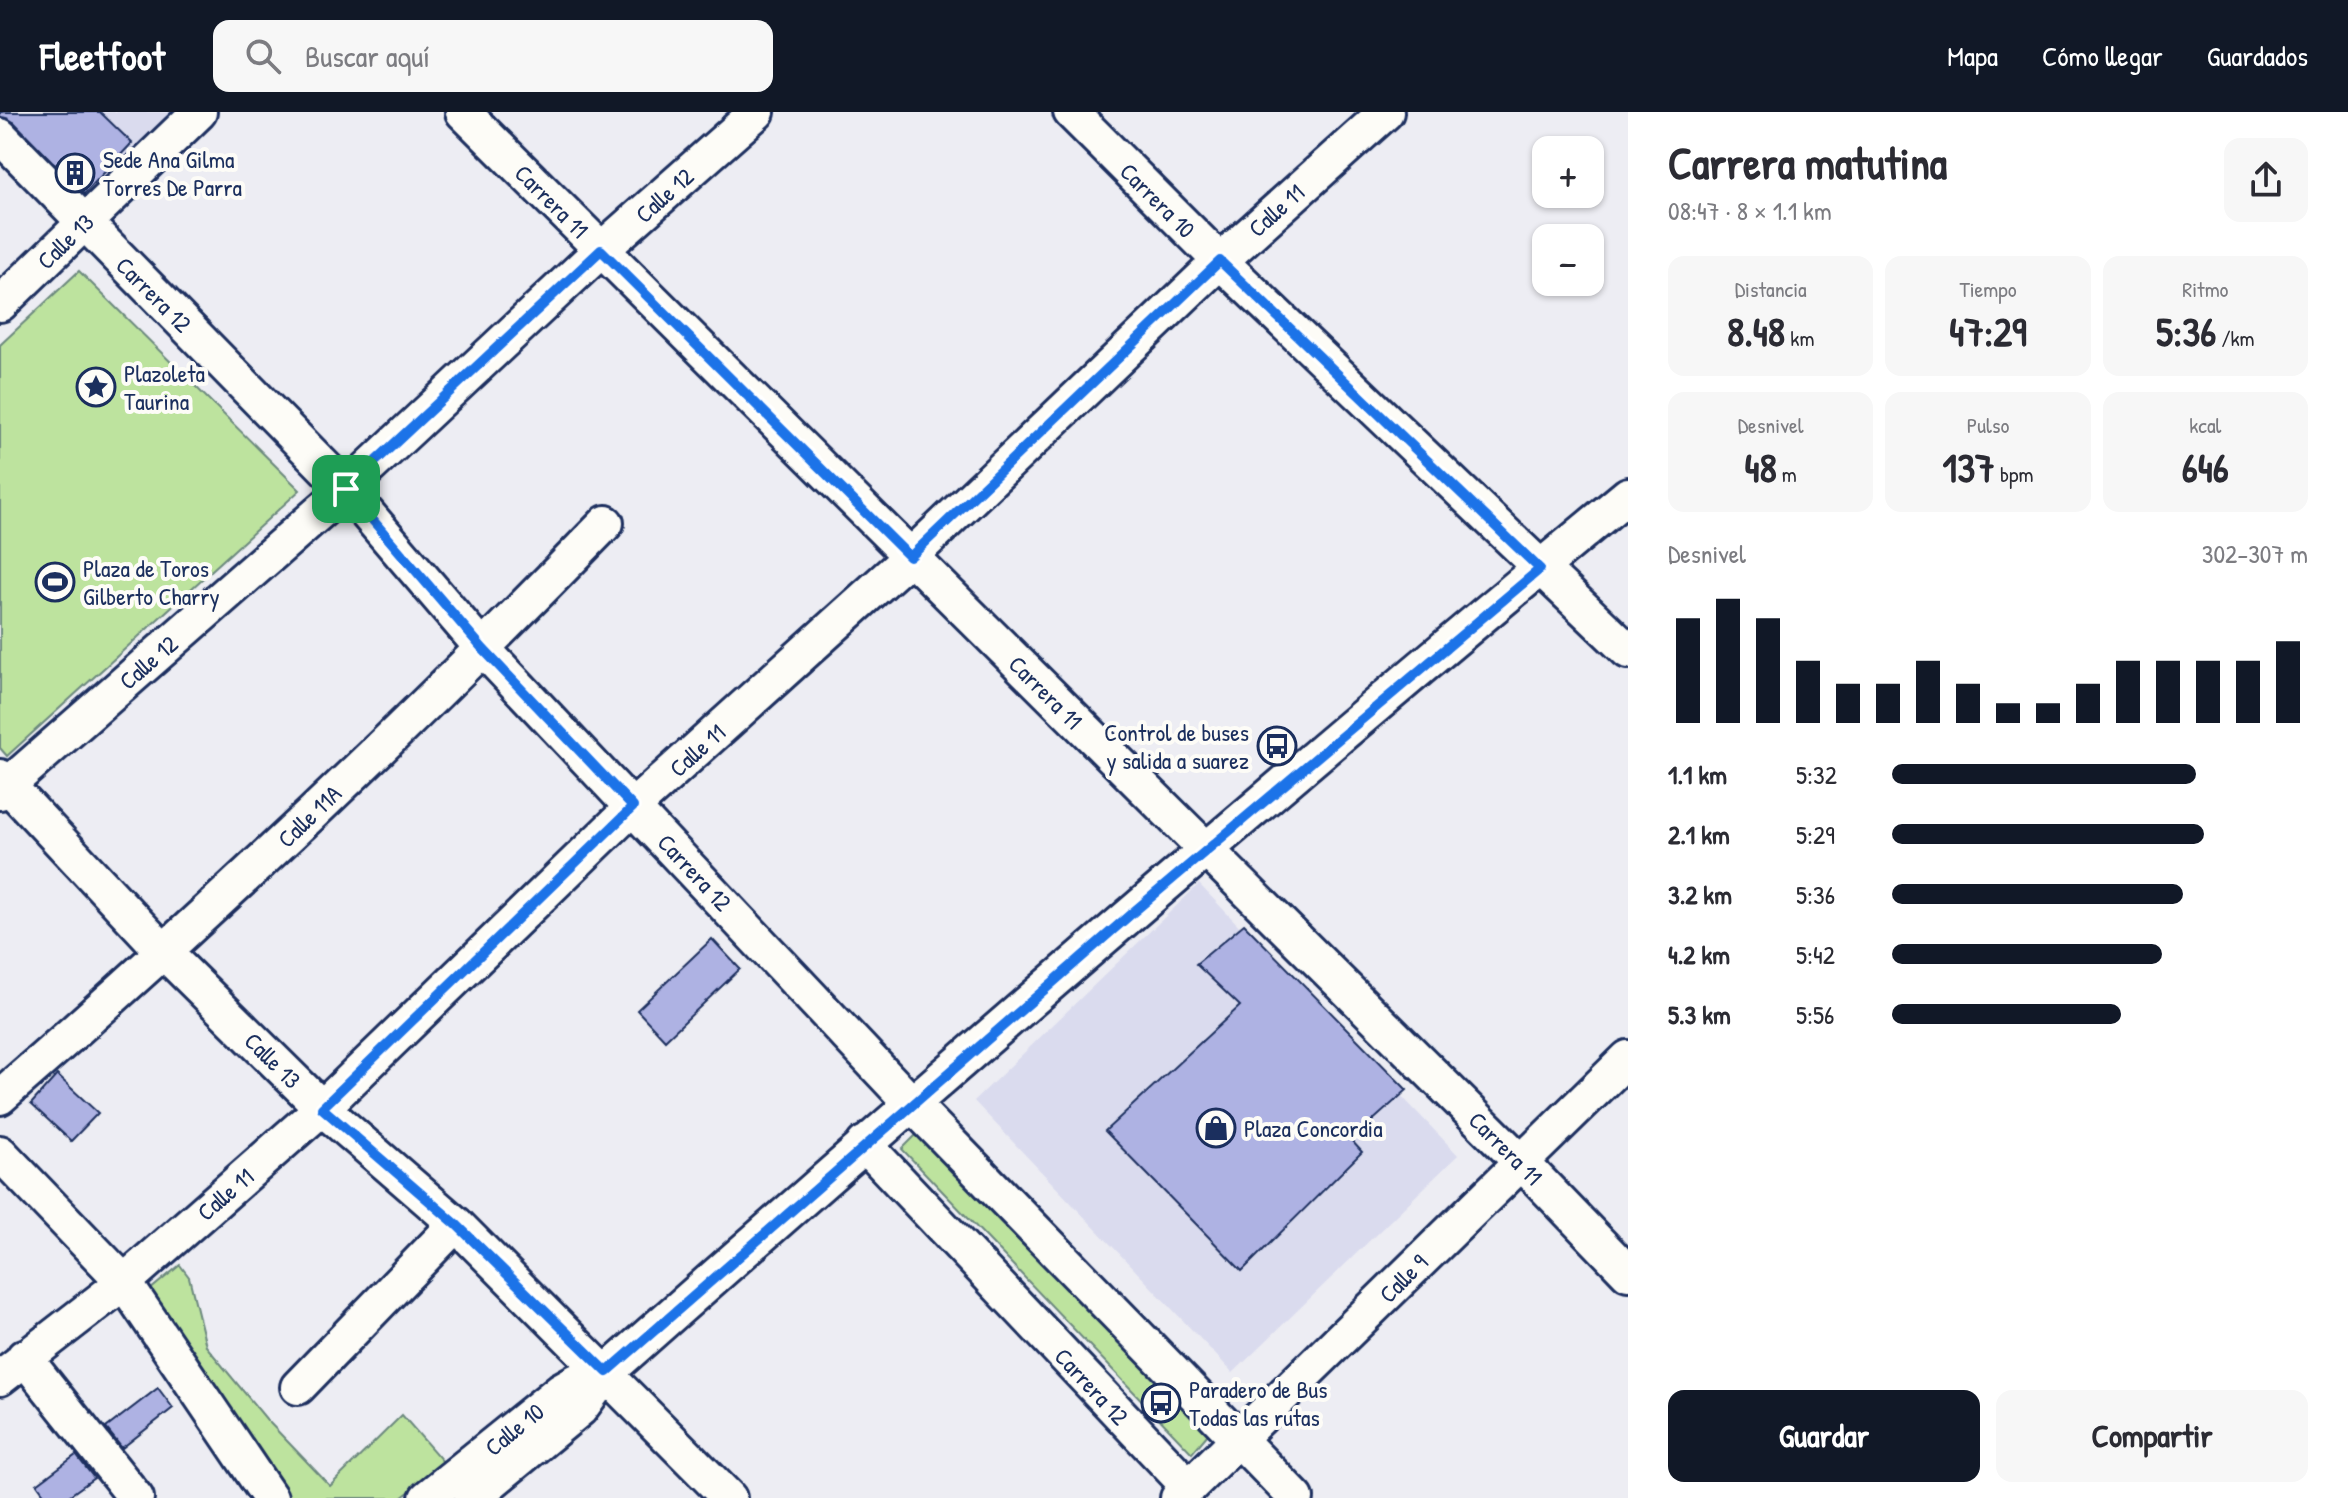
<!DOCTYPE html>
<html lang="es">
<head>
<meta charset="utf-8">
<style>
  :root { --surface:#fff; --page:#f7f7f7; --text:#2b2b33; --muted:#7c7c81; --accent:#111827 }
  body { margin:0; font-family:"Patrick Hand",sans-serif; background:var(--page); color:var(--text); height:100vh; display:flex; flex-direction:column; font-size:30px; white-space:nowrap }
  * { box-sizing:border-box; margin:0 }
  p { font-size:26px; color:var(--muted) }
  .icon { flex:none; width:44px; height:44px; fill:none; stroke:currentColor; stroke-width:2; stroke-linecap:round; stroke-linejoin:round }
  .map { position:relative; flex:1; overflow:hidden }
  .panel { display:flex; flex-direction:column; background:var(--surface); width:720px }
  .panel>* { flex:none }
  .tools { position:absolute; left:1532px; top:24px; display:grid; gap:16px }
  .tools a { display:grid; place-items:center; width:72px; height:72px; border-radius:16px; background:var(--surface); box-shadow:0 2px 6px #0004; font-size:40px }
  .pin { position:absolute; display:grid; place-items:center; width:68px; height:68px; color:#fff; margin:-34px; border-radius:16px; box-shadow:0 4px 12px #0006 }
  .round { display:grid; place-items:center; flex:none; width:84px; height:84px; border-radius:16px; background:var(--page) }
  .overview { display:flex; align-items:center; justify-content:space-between; height:136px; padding:0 40px }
  h1 { font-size:44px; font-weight:800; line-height:60px }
  .metrics { display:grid; grid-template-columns:repeat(3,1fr); gap:12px; height:136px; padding:8px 40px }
  .metrics div { display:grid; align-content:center; border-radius:16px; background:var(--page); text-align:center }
  .metrics b { font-size:40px; font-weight:800 }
  .metrics small { font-size:22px; font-weight:400 }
  .metrics p { font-size:22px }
  .chart { height:224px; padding:16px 40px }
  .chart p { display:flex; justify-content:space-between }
  .chart svg { width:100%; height:144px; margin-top:8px; stroke:var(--accent); stroke-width:6 }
  .action { display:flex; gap:16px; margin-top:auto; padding:16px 40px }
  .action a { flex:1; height:92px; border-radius:16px; background:var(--accent); color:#fff; font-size:32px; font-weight:800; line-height:92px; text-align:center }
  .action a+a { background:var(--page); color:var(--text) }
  ul { padding:0 40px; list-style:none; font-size:26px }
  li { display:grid; grid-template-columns:128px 96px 1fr; align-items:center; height:60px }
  li i { height:20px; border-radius:10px; background:var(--accent) }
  header { display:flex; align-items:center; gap:48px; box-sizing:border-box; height:112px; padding:0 40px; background:var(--accent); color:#fff }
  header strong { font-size:38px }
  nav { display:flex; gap:44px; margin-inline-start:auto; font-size:28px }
  .search { width:560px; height:72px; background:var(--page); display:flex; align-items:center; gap:20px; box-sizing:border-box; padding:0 28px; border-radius:16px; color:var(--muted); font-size:30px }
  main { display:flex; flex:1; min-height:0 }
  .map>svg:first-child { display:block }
</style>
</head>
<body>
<header>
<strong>Fleetfoot</strong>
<div class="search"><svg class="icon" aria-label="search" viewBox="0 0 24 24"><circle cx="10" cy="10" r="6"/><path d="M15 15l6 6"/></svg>Buscar aquí</div>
<nav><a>Mapa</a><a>Cómo llegar</a><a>Guardados</a></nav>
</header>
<main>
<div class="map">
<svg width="1628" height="1386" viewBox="0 0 1628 1386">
  <rect width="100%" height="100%" fill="#ededf3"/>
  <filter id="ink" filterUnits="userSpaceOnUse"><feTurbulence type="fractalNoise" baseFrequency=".0125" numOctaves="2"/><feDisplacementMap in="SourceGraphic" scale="16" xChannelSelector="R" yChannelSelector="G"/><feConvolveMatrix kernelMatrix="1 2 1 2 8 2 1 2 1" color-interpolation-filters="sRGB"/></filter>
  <g filter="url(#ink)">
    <g fill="#dadbee">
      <polygon points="0,0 189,0 83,102 0,16"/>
      <polygon points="1199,772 1458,1043 1233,1261 974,989"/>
    </g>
    <g fill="#bde39e" stroke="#6c897e" stroke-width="2">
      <polygon points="79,159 300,378 7,644 0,636 0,233"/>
      <polygon points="918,1021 1208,1322 1192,1341 902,1037"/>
      <polygon points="180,1153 189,1165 206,1234 267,1308 330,1374 402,1303 445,1352 401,1386 286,1386 138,1188"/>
    </g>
    <g fill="#aeb2e3" stroke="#1b2f5e" stroke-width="2">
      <polygon points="0,0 100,0 132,31 84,82 14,10 0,5"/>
      <polygon points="1244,812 1407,978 1351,1028 1362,1040 1242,1159 1105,1019 1240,894 1196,852"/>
      <polygon points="712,827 740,857 665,928 637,898"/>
      <polygon points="57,963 98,1001 71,1029 31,992"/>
      <polygon points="158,1276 173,1296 122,1336 106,1316"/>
      <polygon points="76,1343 94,1366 66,1386 47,1386 37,1372"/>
    </g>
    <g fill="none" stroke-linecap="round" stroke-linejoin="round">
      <g stroke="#1b2f5e" stroke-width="40">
        <g id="minor">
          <polyline points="463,0 1521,1050 1628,1161"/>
          <polyline points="1071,0 1220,149 1628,539"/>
          <polyline points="0,24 346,377 483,537 911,991 1296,1386"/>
          <polyline points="0,192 199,0"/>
          <polyline points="0,665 165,841 322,996 456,1112 729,1386"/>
          <polyline points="0,680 346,377 601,138 757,0"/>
          <path d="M0 985C210 802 412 611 606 411"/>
          <polyline points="864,1032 1189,1375"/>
          <polyline points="0,1041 124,1170 270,1386"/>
          <polyline points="24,1245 136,1386"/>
          <polyline points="0,1266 124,1170 322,996 633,695 910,445 1220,149 1386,0"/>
          <polyline points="298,1275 456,1112"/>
          <polyline points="427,1386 561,1278 577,1269 607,1260"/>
          <path d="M472 1386 580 1297 607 1260C943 962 1282 669 1628 383"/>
          <polyline points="1178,1386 1628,946"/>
        </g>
      </g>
      <use href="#minor" stroke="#fdfcf7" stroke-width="34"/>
    </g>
  </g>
  <g fill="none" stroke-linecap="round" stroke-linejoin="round" filter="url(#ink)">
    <g stroke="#fff" stroke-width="16">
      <polygon id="route" points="601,138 910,445 1220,149 1540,457 1131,802 607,1260 456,1112 322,996 633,695 483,537 346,377"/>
    </g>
    <use href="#route" stroke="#1a73e8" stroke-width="10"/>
  </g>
  <defs>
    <g id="building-ring" transform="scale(2)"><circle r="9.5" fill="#fdfcf7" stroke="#1b2f5e" stroke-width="1.5"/><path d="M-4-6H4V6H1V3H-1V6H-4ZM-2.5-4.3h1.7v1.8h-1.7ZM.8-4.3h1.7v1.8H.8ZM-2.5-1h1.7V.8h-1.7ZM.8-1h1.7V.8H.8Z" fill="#1b2f5e"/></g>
    <g id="sight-ring" transform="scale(2)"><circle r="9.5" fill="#fdfcf7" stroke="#1b2f5e" stroke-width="1.5"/><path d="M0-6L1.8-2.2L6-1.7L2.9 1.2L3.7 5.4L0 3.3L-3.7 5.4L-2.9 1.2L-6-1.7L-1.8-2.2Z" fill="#1b2f5e"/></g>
    <g id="stadium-ring" transform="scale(2)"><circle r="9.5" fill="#fdfcf7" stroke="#1b2f5e" stroke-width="1.5"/><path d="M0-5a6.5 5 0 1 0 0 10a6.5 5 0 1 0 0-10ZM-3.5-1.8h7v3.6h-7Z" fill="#1b2f5e"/></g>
    <g id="bus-ring" transform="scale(2)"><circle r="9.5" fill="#fdfcf7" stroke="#1b2f5e" stroke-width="1.5"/><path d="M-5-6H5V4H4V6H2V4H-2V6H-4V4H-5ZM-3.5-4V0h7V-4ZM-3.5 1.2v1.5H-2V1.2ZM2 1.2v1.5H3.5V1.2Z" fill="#1b2f5e"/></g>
    <g id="shop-ring" transform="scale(2)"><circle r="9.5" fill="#fdfcf7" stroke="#1b2f5e" stroke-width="1.5"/><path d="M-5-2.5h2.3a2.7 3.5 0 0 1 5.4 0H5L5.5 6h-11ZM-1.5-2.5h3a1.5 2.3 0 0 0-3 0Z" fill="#1b2f5e"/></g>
  </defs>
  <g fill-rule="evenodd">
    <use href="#building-ring" x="75" y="61"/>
    <use href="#sight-ring" x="96" y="275"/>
    <use href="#stadium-ring" x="55" y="470"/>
    <use href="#bus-ring" x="1277" y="634"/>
    <use href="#shop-ring" x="1216" y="1016"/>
    <use href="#bus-ring" x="1161" y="1291"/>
  </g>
  <g text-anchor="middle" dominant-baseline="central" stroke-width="8" stroke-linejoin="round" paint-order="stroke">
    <g font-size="24" fill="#1b2f5e" stroke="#fdfcf7" text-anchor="start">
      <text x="103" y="47">Sede Ana Gilma<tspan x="103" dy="28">Torres De Parra</tspan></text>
      <text x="124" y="261">Plazoleta<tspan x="124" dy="28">Taurina</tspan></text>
      <text x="83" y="456">Plaza de Toros<tspan x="83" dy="28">Gilberto Charry</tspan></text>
      <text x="1249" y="620" text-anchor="end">Control de buses<tspan x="1249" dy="28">y salida a suarez</tspan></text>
      <text x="1244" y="1016">Plaza Concordia</text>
      <text x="1189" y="1277">Paradero de Bus<tspan x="1189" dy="28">Todas las rutas</tspan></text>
    </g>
    <g font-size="24" fill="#1b2f5e" stroke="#fdfcf7">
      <text transform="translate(664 83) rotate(-42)">Calle 12</text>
      <text transform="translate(1158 88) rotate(45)">Carrera 10</text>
      <text transform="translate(552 89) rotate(45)">Carrera 11</text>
      <text transform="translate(1276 98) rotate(-42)">Calle 11</text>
      <text transform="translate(65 129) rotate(-44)">Calle 13</text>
      <text transform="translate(154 182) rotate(45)">Carrera 12</text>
      <text transform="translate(148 550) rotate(-41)">Calle 12</text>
      <text transform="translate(1046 580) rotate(45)">Carrera 11</text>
      <text transform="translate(697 638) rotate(-42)">Calle 11</text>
      <text transform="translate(309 704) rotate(-44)">Calle 11A</text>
      <text transform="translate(695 760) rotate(47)">Carrera 12</text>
      <text transform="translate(273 948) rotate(45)">Calle 13</text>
      <text transform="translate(1506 1036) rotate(45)">Carrera 11</text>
      <text transform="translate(225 1082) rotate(-41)">Calle 11</text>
      <text transform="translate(1403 1166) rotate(-45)">Calle 9</text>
      <text transform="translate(1092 1274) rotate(47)">Carrera 12</text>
      <text transform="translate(514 1317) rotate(-39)">Calle 10</text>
    </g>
  </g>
</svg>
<div class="tools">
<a>+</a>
<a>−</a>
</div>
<div class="pin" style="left:346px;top:377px;background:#1e9e55"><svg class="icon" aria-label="arrive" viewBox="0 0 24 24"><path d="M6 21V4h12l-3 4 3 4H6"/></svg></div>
</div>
<section class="panel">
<div class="overview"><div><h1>Carrera matutina</h1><p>08:47 · 8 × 1.1 km</p></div><a class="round"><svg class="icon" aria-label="share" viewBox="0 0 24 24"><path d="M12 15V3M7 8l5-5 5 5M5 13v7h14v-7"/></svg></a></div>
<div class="metrics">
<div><p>Distancia</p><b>8.48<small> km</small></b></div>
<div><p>Tiempo</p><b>47:29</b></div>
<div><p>Ritmo</p><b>5:36<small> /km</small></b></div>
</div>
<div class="metrics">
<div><p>Desnivel</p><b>48<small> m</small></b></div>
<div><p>Pulso</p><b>137<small> bpm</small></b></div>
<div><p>kcal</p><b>646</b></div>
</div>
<div class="chart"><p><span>Desnivel</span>302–307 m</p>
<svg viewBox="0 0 160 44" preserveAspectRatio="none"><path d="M5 44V12M15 44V6M25 44V12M35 44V25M45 44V32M55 44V32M65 44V25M75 44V32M85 44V38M95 44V38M105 44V32M115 44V25M125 44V25M135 44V25M145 44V25M155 44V19"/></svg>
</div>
<ul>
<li><b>1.1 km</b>5:32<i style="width:73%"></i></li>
<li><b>2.1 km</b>5:29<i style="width:75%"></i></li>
<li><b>3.2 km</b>5:36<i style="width:70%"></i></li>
<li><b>4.2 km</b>5:42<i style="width:65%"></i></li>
<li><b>5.3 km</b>5:56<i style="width:55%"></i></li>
</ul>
<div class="action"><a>Guardar</a><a>Compartir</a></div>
</section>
</main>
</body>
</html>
